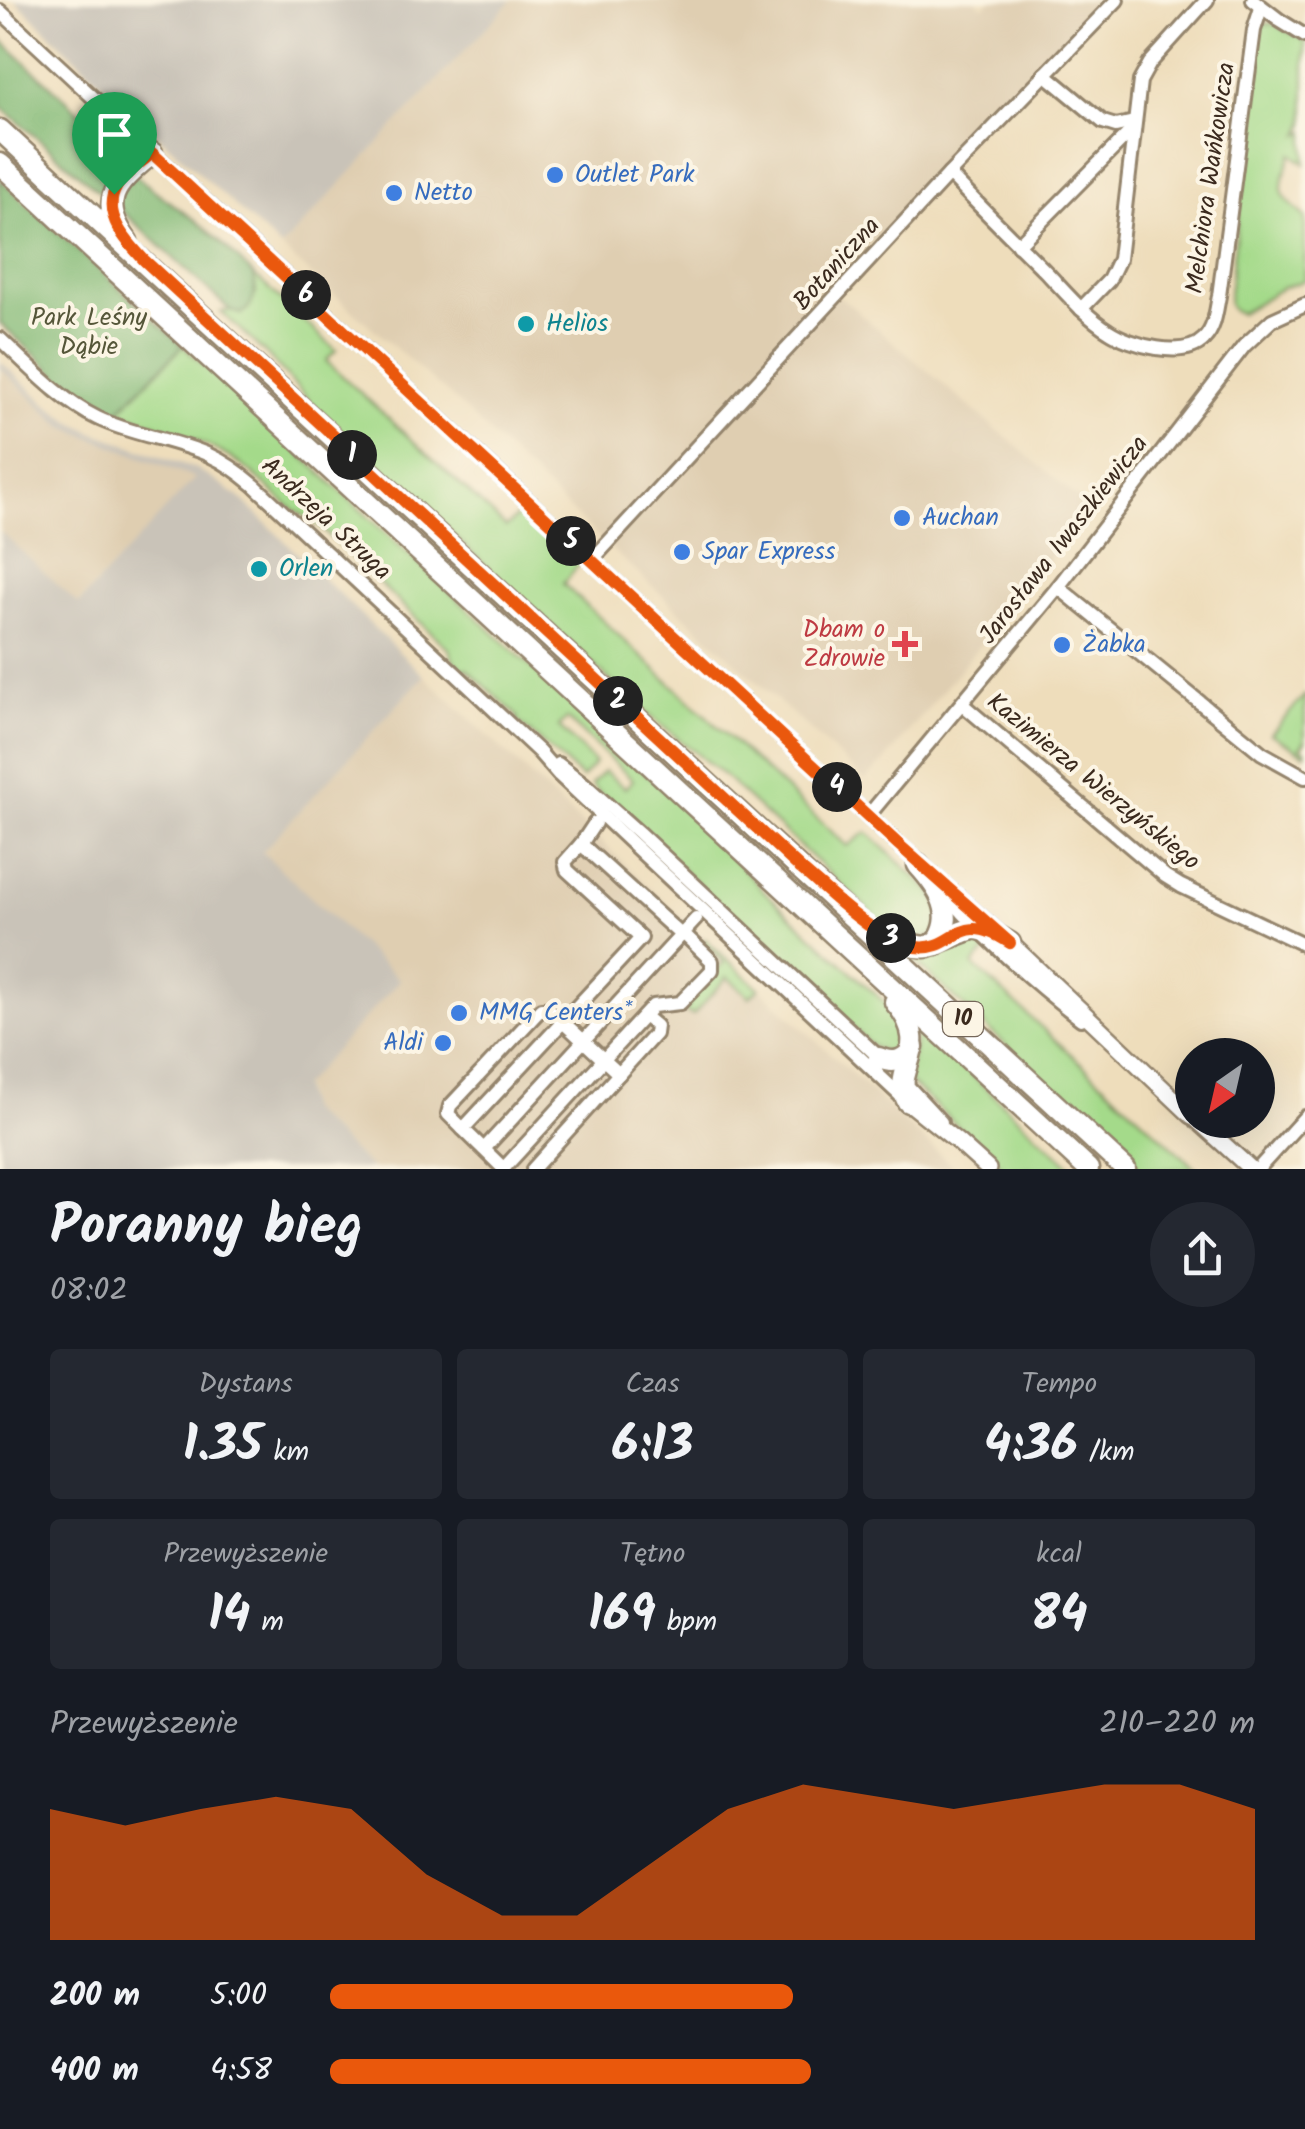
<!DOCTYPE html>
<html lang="pl">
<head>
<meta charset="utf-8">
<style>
  :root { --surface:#171b24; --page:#242831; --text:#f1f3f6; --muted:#9ea1a6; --accent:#ea580c }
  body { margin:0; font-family:Kalam,sans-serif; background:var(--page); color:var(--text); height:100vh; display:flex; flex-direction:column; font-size:38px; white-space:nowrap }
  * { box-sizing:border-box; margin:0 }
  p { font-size:32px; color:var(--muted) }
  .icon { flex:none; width:55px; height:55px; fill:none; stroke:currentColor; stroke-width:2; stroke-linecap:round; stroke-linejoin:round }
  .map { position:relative; height:1169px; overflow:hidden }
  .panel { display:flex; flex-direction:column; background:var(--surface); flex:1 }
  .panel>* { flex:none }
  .needle { width:65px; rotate:214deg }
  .fabs { position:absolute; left:1175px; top:1038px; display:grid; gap:20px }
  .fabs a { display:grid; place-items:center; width:100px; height:100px; border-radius:50%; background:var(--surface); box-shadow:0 10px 40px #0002; font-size:50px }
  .pin { position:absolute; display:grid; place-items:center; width:85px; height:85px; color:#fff; margin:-102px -42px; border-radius:50% 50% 50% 0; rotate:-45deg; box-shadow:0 0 10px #0007 }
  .pin .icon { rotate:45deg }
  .km { position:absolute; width:50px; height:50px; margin:-25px; border-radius:50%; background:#222; color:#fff; font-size:28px; line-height:50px; text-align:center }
  .round { display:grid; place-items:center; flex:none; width:105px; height:105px; border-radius:52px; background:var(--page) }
  .summary { display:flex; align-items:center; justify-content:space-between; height:170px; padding:0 50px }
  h1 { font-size:55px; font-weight:700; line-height:75px }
  .stats { display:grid; grid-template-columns:repeat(3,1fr); gap:15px; height:170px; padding:10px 50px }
  .stats div { display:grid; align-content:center; border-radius:10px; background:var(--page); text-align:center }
  .stats b { font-size:50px; font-weight:700 }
  .stats small { font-size:28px; font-weight:400 }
  .stats p { font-size:28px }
  .chart { height:280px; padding:20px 50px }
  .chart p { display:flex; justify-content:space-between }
  .chart svg { width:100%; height:180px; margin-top:10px; fill:var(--accent); opacity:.7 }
  ul { padding:0 50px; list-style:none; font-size:32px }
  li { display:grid; grid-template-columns:160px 120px 1fr; align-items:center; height:75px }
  li i { height:25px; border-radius:12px; background:var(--accent) }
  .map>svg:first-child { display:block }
</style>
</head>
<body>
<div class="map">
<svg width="1305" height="1169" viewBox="0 0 1305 1169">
  <rect width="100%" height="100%" fill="#fcf5e5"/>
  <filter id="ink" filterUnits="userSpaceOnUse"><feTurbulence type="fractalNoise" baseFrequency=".01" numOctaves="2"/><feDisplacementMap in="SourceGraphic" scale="20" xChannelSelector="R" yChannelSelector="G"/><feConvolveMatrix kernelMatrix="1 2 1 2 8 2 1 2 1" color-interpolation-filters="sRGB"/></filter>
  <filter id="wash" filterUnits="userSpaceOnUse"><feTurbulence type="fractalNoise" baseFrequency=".0048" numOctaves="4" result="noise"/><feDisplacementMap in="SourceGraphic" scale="40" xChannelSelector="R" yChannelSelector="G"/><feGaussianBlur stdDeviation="2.25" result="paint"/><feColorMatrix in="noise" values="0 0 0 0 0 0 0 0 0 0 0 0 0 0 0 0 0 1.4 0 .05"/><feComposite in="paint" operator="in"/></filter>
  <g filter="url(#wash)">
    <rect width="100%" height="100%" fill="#edb"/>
    <g fill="#dfceb1">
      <polygon points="512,0 976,0 983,7 990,0 1103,0 937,174 831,289 1088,507 1044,567 884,762 865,780 596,535 456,401 281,248"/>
      <polygon points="0,368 63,427 196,478 77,604 0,531"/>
      <polygon points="424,676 673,909 956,1169 372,1169 308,1110 261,852"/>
    </g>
    <g fill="#c9c3b8">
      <polygon points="15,0 512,0 281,248 113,94"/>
      <polygon points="0,361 47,404 71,421 95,433 197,469 239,497 424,676 262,852 400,980 302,1086 308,1110 372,1169 0,1169 0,531 78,604 195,478 63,427 0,368"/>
    </g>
    <g fill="#a4da8a" stroke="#708254" stroke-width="2.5">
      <path d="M1272 23 1305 41V123L1300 134 1305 131V164L1292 154C1279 192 1274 190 1305 217V280L1282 288 1240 313 1232 310 1228 303 1260 28 1264 24Z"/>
      <polygon points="254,275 336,350 326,361 506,527 525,509 581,562 563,584 847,846 867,832 933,893 941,914 936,934 914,941 884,924 722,774 639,707 322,414 265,353 221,312 230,310 242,314 256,293"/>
      <path d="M183 346 696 819 767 894 893 1010 902 1021 904 1047 891 1055 873 1047 591 785 604 771 625 788 633 780 567 719 559 727 595 763 582 778 516 720 518 717 466 668 464 670 453 660 449 649 312 520C285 508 267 484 243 466 206 440 160 427 118 411Z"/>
      <polygon points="1305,695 1305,741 1300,747 1305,750 1305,754 1271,734"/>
      <polygon points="975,934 989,948 973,965 1197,1169 1140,1169 907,954"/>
      <polygon points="705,939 759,988 750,997 727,977 693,1015 680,1010 724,962 710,948 705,949 700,945"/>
      <polygon points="918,1026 1074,1169 1005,1169 908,1081"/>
    </g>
    <g fill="#83ba76" stroke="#5f724a" stroke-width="2.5">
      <path d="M0 39 85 117C105 156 155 192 191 217 214 233 234 256 254 275 256 292 256 303 242 314L231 311 131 219 0 106Z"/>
      <polygon points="0,179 183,346 118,411 86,402 0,323"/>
    </g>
  </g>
  <g filter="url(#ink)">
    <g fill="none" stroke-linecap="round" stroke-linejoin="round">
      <g stroke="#94846c" stroke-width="18">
        <g id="minor">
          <polyline points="1253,0 1279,20 1305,36"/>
          <polyline points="0,11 899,845 997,931"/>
          <polyline points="1045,74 1103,122 1116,126 1134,122"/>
          <path d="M949 174C981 208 1014 240 1047 273 1066 293 1085 316 1109 331 1130 345 1184 360 1204 339 1215 328 1216 311 1219 296L1254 30 1261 8"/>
          <polyline points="1018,245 1128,134 1133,134"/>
          <polyline points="1081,309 1109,280 1119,259 1140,81 1150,63 1207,0"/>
          <path d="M0 339C30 367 60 400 97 418 132 435 173 439 209 455 225 462 240 473 254 485L539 752 559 775 904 1099"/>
          <polyline points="592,560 949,174 1117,0"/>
          <polyline points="1058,587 1262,753 1305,777"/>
          <polyline points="962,704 1165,876 1181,886 1305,945"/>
          <polyline points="558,764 584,784 639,833 883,1061"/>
          <polyline points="868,816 1058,587 1244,346 1272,320 1305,305"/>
          <polyline points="595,823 581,844 681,935"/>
          <path d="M943 890C984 939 1030 980 1081 1019"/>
          <polyline points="904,1082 941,1122"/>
          <polyline points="463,1129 448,1114 450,1106 541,1009 549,1009 619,1074"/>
          <polyline points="484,1149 696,919"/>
          <polyline points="504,1168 653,1006 680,1003 712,970 712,961 683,933"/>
          <polyline points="504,1169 463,1129 641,938 567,870 565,862 581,844"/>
          <polyline points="533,1169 655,1034 656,1026 644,1016"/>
          <polyline points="1258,1169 1305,1117"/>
        </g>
      </g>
      <g stroke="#94846c" stroke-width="20">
        <g id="tertiary">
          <polyline points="1010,943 1192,1116"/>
          <polyline points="908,1102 958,1142 988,1169"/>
          <polyline points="1197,1120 1251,1169"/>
        </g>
      </g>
      <g stroke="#94846c" stroke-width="25">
        <g id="primary">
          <polyline points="0,130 1125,1169"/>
          <polyline points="0,164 1088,1169"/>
          <path d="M127 241C95 197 120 182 152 153"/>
          <path d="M918 865C939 888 958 915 936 944"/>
          <polyline points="881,932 901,943 925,947 975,928 991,932 1010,943"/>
          <path d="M895 1002C936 1049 889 1071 908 1102"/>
          <path d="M879 1058C894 1064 906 1061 913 1047"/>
        </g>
      </g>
      <use href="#minor" stroke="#fff" stroke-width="12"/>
      <use href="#tertiary" stroke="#fff" stroke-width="15"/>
      <use href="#primary" stroke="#fff" stroke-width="20"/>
    </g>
  </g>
  <g fill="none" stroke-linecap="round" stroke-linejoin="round" filter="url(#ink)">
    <g stroke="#fff" stroke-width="20">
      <path id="route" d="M152 153 899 845 1010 943C956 907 958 952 916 947 877 942 831 894 801 869L145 261C128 243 101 215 116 188 123 174 141 163 152 153Z"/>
    </g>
    <use href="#route" stroke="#ea580c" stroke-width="12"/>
  </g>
  <g fill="#3f7fe0" stroke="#fcf5e5" stroke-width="4">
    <circle cx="555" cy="175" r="10"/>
    <circle cx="394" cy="193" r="10"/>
    <circle cx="902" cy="518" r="10"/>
    <circle cx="682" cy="552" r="10"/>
    <circle cx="1062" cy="645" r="10"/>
    <circle cx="459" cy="1013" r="10"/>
    <circle cx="443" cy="1043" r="10"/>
  </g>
  <g fill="#0f9aa8" stroke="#fcf5e5" stroke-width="4">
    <circle cx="526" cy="324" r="10"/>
    <circle cx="259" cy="569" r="10"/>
  </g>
  <path fill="#e0444e" stroke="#fcf5e5" stroke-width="4" d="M900 629h10v10h10v10h-10v10h-10v-10h-10v-10h10z"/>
  <g text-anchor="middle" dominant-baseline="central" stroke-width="8" stroke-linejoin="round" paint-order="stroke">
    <rect fill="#fcf5e5" stroke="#75675a" stroke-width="2.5" x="943" y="1002" width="40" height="34" rx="8"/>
    <g font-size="22" font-weight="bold" fill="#3b2a1e">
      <text x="963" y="1019">10</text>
    </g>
    <g font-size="25" fill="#366cbe" stroke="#fcf5e5" text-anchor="start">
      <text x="575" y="175">Outlet Park</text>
      <text x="414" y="193">Netto</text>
      <text x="922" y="518">Auchan</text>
      <text x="702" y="552">Spar Express</text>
      <text x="1082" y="645">Żabka</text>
      <text x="479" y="1013">MMG Centers*</text>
      <text x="423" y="1043" text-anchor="end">Aldi</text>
    </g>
    <g font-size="25" fill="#3b2a1e" stroke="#fcf5e5">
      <text transform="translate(1211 178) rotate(-82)">Melchiora Wańkowicza</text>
      <text transform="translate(837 264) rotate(-48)">Botaniczna</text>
      <text transform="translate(326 519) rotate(43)">Andrzeja Struga</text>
      <text transform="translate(1064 540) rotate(-52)">Jarosława Iwaszkiewicza</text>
      <text transform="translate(1093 782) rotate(39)">Kazimierza Wierzyńskiego</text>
    </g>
    <g font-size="25" fill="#555639" stroke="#fcf5e5">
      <text x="89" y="318">Park Leśny<tspan x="89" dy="29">Dąbie</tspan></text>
    </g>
    <g font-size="25" fill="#0d838f" stroke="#fcf5e5" text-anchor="start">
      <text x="546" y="324">Helios</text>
      <text x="279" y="569">Orlen</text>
    </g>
    <g font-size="25" fill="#be3a42" stroke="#fcf5e5" text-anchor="end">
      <text x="885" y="630">Dbam o<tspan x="885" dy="29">Zdrowie</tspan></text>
    </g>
  </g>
</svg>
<div class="fabs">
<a><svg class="needle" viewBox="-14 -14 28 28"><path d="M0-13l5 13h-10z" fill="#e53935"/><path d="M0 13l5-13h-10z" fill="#9ea1a6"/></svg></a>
</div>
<div class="pin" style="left:114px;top:194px;background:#1e9e55"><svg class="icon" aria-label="arrive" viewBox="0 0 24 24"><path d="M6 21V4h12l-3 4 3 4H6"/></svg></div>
<b class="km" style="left:352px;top:455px">1</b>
<b class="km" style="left:618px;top:701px">2</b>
<b class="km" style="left:891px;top:938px">3</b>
<b class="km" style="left:837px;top:787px">4</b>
<b class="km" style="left:571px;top:541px">5</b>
<b class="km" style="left:306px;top:295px">6</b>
</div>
<section class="panel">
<div class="summary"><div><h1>Poranny bieg</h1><p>08:02</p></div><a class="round"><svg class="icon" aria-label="share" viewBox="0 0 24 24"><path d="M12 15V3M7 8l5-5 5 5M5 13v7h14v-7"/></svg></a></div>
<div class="stats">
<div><p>Dystans</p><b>1.35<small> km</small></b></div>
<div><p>Czas</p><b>6:13</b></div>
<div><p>Tempo</p><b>4:36<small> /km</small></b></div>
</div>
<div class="stats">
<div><p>Przewyższenie</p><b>14<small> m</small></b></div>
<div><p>Tętno</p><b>169<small> bpm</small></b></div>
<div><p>kcal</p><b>84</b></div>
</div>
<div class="chart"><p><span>Przewyższenie</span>210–220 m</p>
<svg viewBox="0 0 160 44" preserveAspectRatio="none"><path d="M0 44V12L10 16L20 12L30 9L40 12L50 28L60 38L70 38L80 25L90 12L100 6L110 9L120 12L130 9L140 6L150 6L160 12V44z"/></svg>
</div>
<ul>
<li><b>200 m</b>5:00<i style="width:50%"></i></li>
<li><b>400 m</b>4:58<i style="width:52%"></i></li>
</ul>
</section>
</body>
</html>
